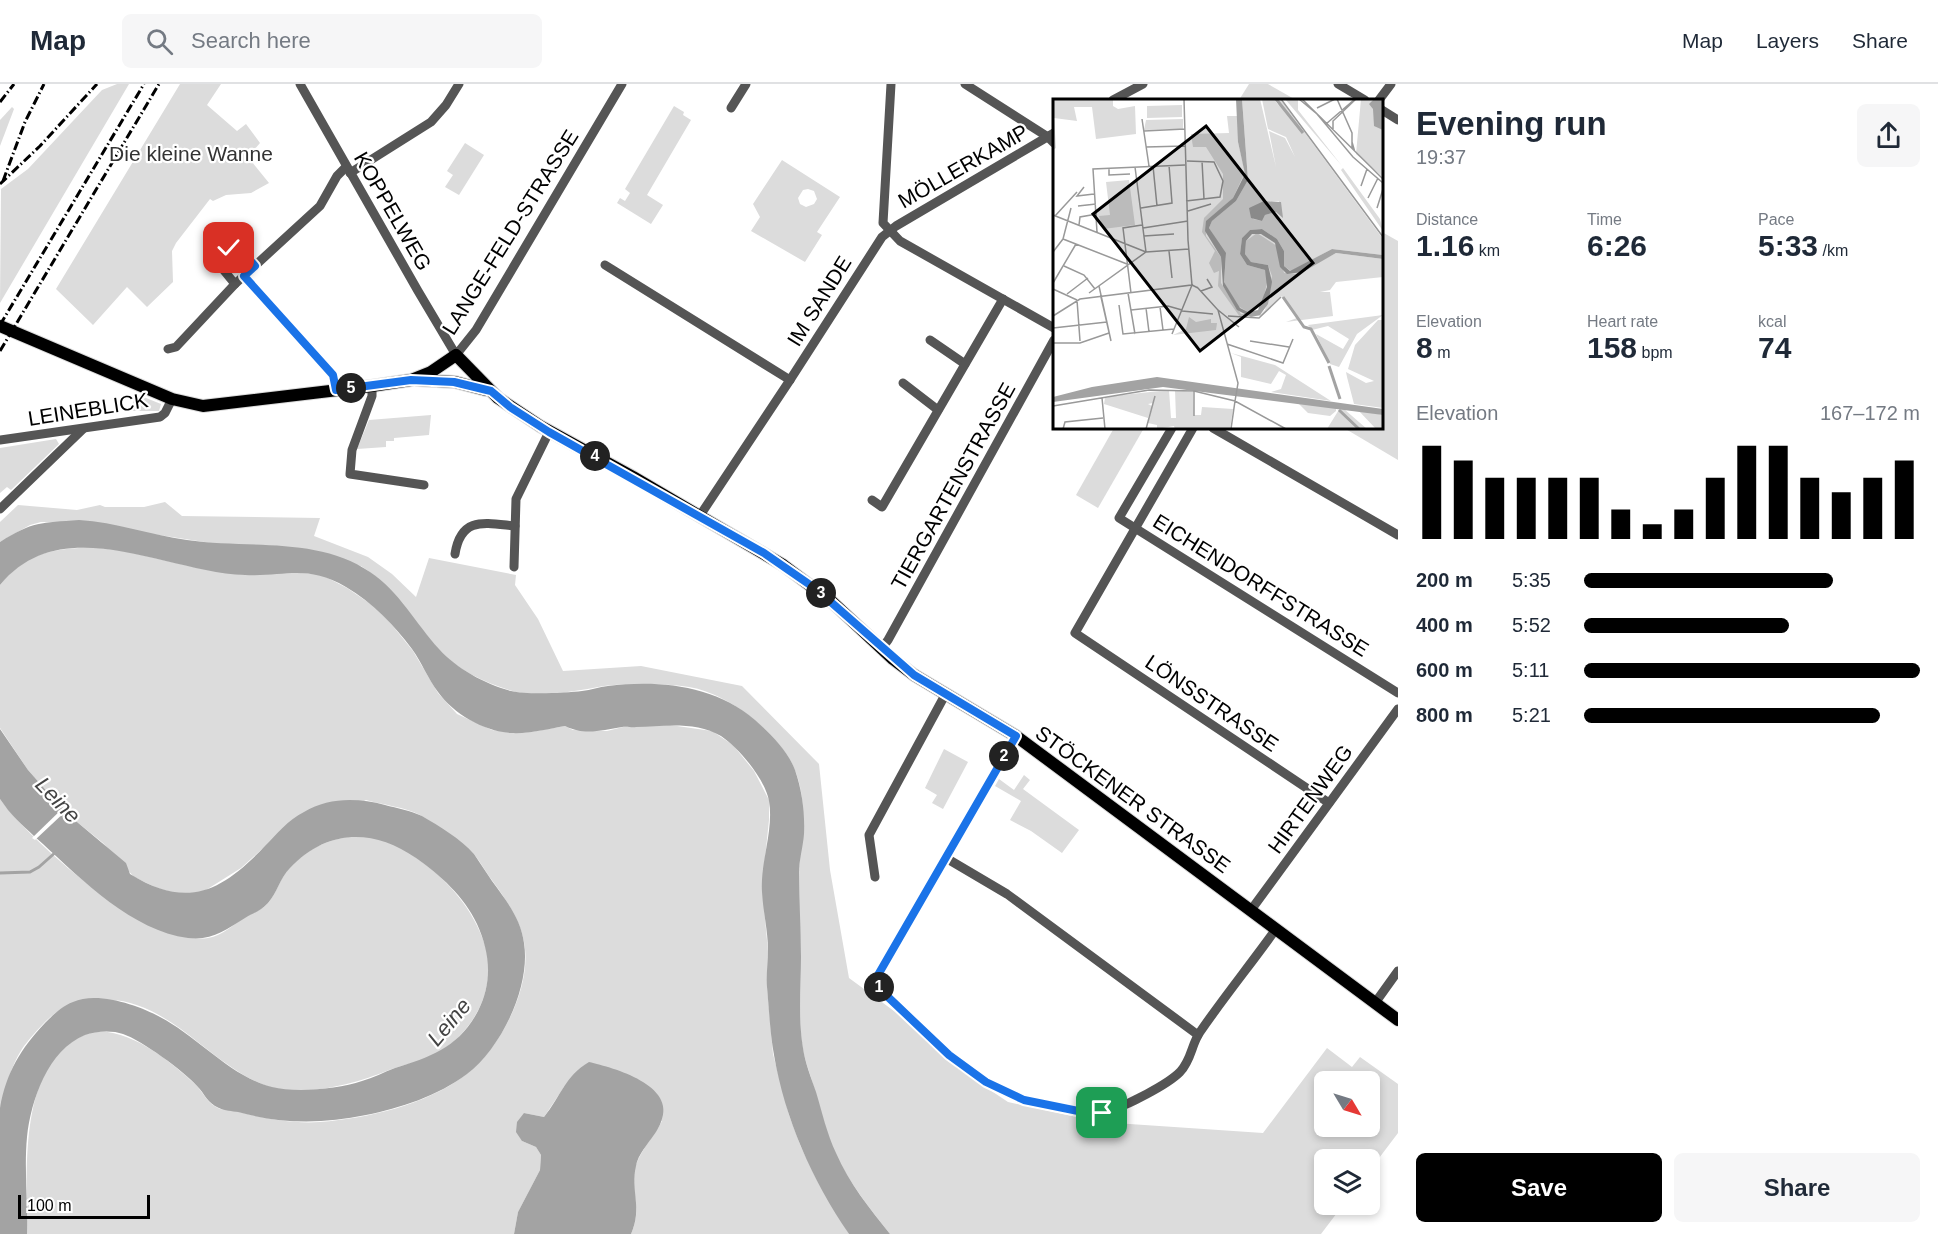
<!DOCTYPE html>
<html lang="en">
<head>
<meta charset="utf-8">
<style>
  :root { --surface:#fff; --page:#f6f6f7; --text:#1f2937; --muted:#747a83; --line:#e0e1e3; --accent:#000 }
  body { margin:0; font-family:Helvetica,sans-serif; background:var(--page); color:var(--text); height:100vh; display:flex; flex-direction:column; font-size:22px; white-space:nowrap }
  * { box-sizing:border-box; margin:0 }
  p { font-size:20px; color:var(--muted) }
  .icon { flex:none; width:33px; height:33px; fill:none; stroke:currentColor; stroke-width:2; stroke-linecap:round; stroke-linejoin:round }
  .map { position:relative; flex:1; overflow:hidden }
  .panel { display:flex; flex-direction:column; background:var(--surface); width:540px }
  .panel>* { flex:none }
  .needle { width:39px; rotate:128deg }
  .tools { position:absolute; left:1314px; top:987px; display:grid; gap:12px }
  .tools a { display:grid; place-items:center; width:66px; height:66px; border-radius:9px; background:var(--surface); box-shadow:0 3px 9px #0003; font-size:30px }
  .scale { position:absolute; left:18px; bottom:15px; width:132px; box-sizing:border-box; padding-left:6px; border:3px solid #000; border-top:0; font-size:16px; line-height:21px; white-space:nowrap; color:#000; -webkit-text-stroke:4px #fff; paint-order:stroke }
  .pin { position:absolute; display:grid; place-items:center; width:51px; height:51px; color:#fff; margin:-26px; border-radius:12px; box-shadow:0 3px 9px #0006 }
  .km { position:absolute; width:30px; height:30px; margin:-15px; border-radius:50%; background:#222; color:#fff; font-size:16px; line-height:30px; text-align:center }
  .round { display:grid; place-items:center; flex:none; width:63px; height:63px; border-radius:9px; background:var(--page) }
  .summary { display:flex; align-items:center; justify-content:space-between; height:102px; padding:0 18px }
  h1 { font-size:33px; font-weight:700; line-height:45px }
  .metrics { display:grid; grid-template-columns:repeat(3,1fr); gap:9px; height:102px; padding:6px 18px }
  .metrics div { display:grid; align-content:center }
  .metrics b { font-size:30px; font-weight:700 }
  .metrics small { font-size:16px; font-weight:400 }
  .metrics p { font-size:16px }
  .chart { height:168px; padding:12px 18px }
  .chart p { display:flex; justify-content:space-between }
  .chart svg { width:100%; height:108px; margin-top:6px; stroke:var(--accent); stroke-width:6 }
  .action { display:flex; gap:12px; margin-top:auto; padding:12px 18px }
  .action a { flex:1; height:69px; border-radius:9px; background:var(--accent); color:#fff; font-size:24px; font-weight:700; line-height:69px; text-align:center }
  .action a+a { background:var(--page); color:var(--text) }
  ul { padding:0 18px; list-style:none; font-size:20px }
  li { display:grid; grid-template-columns:96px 72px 1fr; align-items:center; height:45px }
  li i { height:15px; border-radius:8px; background:var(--accent) }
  header { display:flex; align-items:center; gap:36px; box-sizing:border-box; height:84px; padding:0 30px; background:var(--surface); border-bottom:2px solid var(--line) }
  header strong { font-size:28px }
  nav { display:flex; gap:33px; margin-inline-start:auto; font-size:21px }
  .search { width:420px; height:54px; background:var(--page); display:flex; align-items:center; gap:15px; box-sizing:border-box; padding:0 21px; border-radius:9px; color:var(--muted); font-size:22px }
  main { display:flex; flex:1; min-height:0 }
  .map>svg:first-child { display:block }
</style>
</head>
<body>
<header>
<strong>Map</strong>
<div class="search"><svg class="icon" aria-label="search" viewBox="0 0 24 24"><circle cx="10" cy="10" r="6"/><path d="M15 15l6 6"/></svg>Search here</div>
<nav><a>Map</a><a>Layers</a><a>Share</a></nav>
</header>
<main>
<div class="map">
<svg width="1398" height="1150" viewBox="0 0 1398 1150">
  <rect width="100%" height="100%" fill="#fff"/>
  <g fill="#dcdcdc" fill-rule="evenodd">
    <polygon points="117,0 129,0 0,219 1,105 28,85 102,6"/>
    <polygon points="180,0 221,0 207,21 237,47 246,40 260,59 248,73 269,99 251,109 226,111 213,117 210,115 176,159 172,167 173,198 147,223 127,203 93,241 56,205"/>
    <polygon points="1249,0 1268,0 1296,16 1239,16"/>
    <polygon points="674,22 684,28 683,31 691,36 647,111 663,121 651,140 617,119 620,114 625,117 630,109 625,105"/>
    <polygon points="12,23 14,25 0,62 0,36"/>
    <polygon points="465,59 484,71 459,111 445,103 453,91 447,87"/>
    <path d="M782 76 840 113 817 148 822 151 805 178 751 147 760 133 753 120ZM808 105 814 107 817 115 814 120 806 123 800 120 798 114 803 106Z"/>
    <polygon points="1382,148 1398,157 1398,376 1344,344 1382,344"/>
    <polygon points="136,310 161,320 159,327 130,327"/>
    <polygon points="431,331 429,351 394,354 394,357 386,357 386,363 357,365 369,336"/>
    <polygon points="1114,344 1144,344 1098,424 1076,411"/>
    <polygon points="56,355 59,360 11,406 7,403 0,409 0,364"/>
    <path d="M165 418 182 432 320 434 314 452 368 473 392 490 416 513 429 474 516 491 515 501 538 535 563 587 641 582 742 602 819 680 830 786 849 894 894 927 963 988 1008 1018 1100 1038 1263 1049 1327 964 1352 983 1360 973 1398 1000V1049L1370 1086V1076H1324V1120L1343 1121 1321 1150H890C870 1125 850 1099 836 1071 826 1049 821 1026 814 1004 811 991 805 978 803 965 798 935 801 905 801 874 801 844 797 813 799 783 802 750 808 716 794 684 786 665 768 647 752 634 738 622 713 608 694 604 672 599 627 599 604 602 576 607 536 615 509 606 484 598 457 586 439 566 413 537 395 504 361 482L159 451 59 438H41L30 441 0 458V438L18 421 77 426 100 421 105 423H144ZM1324 998H1370V1042H1324Z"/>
    <path d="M79 464H99L124 467 198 484 245 491 280 488 320 490 347 504 375 523 388 536 413 567 438 609 457 630 492 646 512 649H525L565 642 573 646 607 647 623 643 670 641 712 647 733 661 754 687 769 716V736L764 784V824L768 867 767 903 773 970 789 1031 801 1063 818 1098 849 1150H631C642 1125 632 1113 634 1090 635 1073 654 1052 662 1037L564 1003 544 1033 524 1029 522 1057 536 1063 541 1071 540 1086 518 1128 514 1150H27C28 1090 16 981 84 951 121 936 170 977 195 1000 204 1009 207 1020 220 1025 225 1026 230 1026 235 1027 263 1034 291 1040 320 1038 369 1034 425 1021 464 992 500 966 533 902 524 858 520 836 507 817 494 799 487 790 481 779 474 770 467 762 430 737 420 731 405 723 383 721 366 716L262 765 241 784 206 806 194 810H179L157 804 134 793 103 759 77 738 51 712 28 686 0 644V501C23 473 44 466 79 464Z"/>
    <polygon points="944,665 968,678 943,725 932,719 937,711 925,704"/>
    <polygon points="1024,691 1030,696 1023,705 1079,746 1062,769 1031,747 1010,736 1021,717 995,702 999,695 1014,706"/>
    <path d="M0 715C33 760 149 863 208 854 223 852 233 840 247 832 254 828 262 826 268 819 276 810 279 796 288 786 314 756 354 744 392 759 402 763 411 770 419 776 449 797 473 825 485 861 498 902 474 949 437 969 422 978 405 980 389 986 355 1000 306 1013 270 1003 244 995 220 975 199 959 174 939 141 915 107 916 99 916 90 920 82 922 75 924 64 924 57 928 48 933 28 956 22 965 10 983 6 1005 0 1025Z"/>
  </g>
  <g fill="#a3a3a3">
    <path d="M79 436C116 438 150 451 187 456 247 465 318 452 370 488 399 507 416 540 439 565 457 585 485 600 511 607 526 611 566 609 582 607 591 606 599 603 608 602 659 596 714 601 755 636 770 649 788 667 795 686 802 706 805 729 804 750 803 763 799 776 799 789 799 817 801 845 801 873 801 904 798 934 803 964 805 979 811 993 816 1008 822 1028 827 1050 836 1069 849 1099 870 1125 890 1150H849C812 1096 785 1035 774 971 770 949 769 925 767 903 766 891 768 878 768 866 768 847 763 827 762 808 760 778 774 747 769 717 765 695 739 664 721 652 696 637 664 642 636 643 632 644 627 642 622 643 602 646 585 652 565 642 548 645 529 650 511 649 483 647 454 630 438 608 428 595 422 579 412 565 394 541 373 519 346 503 306 480 286 493 245 491 165 488 62 425 0 501V458C33 437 41 439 79 436Z"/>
    <path d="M0 645 28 686 51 712 77 738 126 779 130 790C188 826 222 807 265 762 277 750 288 736 304 728 329 713 358 714 385 721 397 724 411 727 422 732 439 742 461 755 474 770 480 779 486 788 492 797 506 816 521 835 524 859 531 903 501 964 467 990 438 1012 400 1024 366 1031 322 1040 281 1040 238 1028 232 1027 225 1027 219 1024 207 1019 205 1010 197 1002 184 987 141 956 123 950 112 946 96 947 85 951 48 966 31 1016 27 1053 24 1085 28 1118 27 1150H0C0 1122 0 1094 0 1066 0 1052 0 1037 0 1024 6 989 21 964 45 939 53 931 62 922 73 918 97 907 138 921 160 933 197 952 231 993 272 1003 296 1009 338 1005 362 997 373 994 384 988 395 984 431 973 459 963 478 927 493 897 490 869 477 840 464 812 440 791 416 774 373 744 327 745 290 784 280 794 277 809 268 819 261 827 253 829 245 834 225 846 212 857 188 854 133 847 82 796 43 760 31 749 19 739 8 726L0 715Z"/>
    <path d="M589 978C614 984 677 1001 661 1038 655 1054 639 1066 636 1082 630 1106 643 1124 631 1150H514L518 1128 540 1086 541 1071 536 1063 522 1057 516 1048 517 1038 524 1029 544 1033C561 1012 565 992 589 978Z"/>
  </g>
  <polygon fill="#fff" points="65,722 68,725 35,756 32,754"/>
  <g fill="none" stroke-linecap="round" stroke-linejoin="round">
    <polyline stroke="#a3a3a3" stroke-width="3" points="0,789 30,788 39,783 57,767"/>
    <g stroke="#dbdbdb" stroke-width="14">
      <g id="major">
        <polyline points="0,242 172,315 203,322 372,302 411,296 431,288 456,271 498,314 540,342 633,393 783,481 832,518 893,575 914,591 1016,652 1398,936"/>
        <polyline points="418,296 455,298 486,306"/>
      </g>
    </g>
    <g stroke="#555" stroke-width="9">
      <polyline points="300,0 418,207 456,271 476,246 622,0"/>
      <polyline points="891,0 883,139 900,157 1054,244"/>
      <polyline points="965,0 1048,53 1054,59"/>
      <polyline points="1338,0 1365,16"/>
      <polyline points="1113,16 1143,0"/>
      <polyline points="1379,16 1391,0"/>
      <polyline points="731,24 746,0"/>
      <polyline points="1382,26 1398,36"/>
      <polyline points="350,89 431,38 446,21 459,0"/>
      <polyline points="605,181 790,296"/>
      <polyline points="244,192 333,291 336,306"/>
      <path d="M235 200 217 178C220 170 226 165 234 162L239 164 255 182"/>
      <polyline points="930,256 965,280"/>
      <polyline points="168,265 176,263 235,200 320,122 337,92 346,83"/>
      <polyline points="903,299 938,326"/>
      <polyline points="372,302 372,312 352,366 350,390 424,401"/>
      <polyline points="1172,344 1119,434 1398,609"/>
      <polyline points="1193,344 1075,549 1329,719"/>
      <polyline points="1213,344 1398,451"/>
      <polyline points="0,356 160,333 165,329 172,315"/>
      <polyline points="872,416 882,423 1003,215"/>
      <polyline points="0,425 83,345"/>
      <polyline points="699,433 790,296 882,153 896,142 1054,49"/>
      <path d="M455 470C461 432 485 439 515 442"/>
      <polyline points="514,483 516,415 549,348"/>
      <polyline points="882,564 888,556 1054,256"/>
      <path d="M1016 652 878 891 880 904C917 942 956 986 1006 1008 1021 1016 1037 1018 1054 1022 1092 1030 1106 1032 1141 1013 1154 1006 1169 999 1180 988 1192 975 1191 961 1200 948 1224 913 1251 880 1276 845"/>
      <polyline points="946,774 1007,810 1198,951"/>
      <polyline points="875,793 869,751 945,611"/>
      <polyline points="1251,826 1398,625"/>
      <polyline points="1375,919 1398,887"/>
    </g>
    <use href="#major" stroke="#000" stroke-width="12"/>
    <g stroke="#000" stroke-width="3" stroke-dasharray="9 3 1.5 3" stroke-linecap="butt">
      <polyline points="0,18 14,0"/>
      <polyline points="3,97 25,38 44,0"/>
      <polyline points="0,100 40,62 97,0"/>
      <polyline points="0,241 144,0"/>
      <polyline points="0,267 159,0"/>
    </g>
  </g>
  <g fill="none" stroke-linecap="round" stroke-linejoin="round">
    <g stroke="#fff" stroke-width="12">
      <path id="route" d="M229 164 234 162 239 164 255 182 244 192 333 291 336 306 411 296 454 298 491 307 510 323 549 348 764 469 816 505 914 591 1016 652 878 891C877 901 881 906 888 913L949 971 986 998 1024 1016 1088 1029H1102"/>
    </g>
    <use href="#route" stroke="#1a73e8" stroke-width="8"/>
  </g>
  <g text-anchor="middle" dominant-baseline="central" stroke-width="4.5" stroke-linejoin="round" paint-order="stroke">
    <g font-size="21" fill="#333" stroke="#fff">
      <text x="191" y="69">Die kleine Wanne</text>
    </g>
    <g font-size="21" fill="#000" stroke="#fff">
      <text transform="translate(963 82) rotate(-30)">MÖLLERKAMP</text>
      <text transform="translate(393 127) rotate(60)">KOPPELWEG</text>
      <text transform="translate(510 148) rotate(-58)">LANGE-FELD-STRASSE</text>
      <text transform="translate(819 217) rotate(-58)">IM SANDE</text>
      <text transform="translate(88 325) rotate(-9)">LEINEBLICK</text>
      <text transform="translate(953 402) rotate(-61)">TIERGARTENSTRASSE</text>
      <text transform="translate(1261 501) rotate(32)">EICHENDORFFSTRASSE</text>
      <text transform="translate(1212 619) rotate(34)">LÖNSSTRASSE</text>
      <text transform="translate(1133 715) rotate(36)">STÖCKENER STRASSE</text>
      <text transform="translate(1310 715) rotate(-54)">HIRTENWEG</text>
    </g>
    <g font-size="22" font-style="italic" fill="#444" stroke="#fff">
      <text transform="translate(58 716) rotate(46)">Leine</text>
      <text transform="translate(449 938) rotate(-50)">Leine</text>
    </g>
  </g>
  <g transform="translate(1053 15)">
    <rect width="330" height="330" fill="#fff"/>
    <path d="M0 0H60V7L65 10 82 7 83 35 43 40 39 8H21L24 22 1 19 3 49 0 51ZM189 0H207L223 68 216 32 232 39 242 58 233 38 215 30 209 0H221L226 7 223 0H227L330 140V156L279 150 238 172 231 167V152L224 140 209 130 197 131 189 139 187 155 194 166 212 171 215 179 209 206 195 213 185 207 171 183 173 156 156 129 159 122 183 102 195 81ZM213 102H226L229 116 223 113 212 116 209 122 200 120 204 107ZM232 0H245V11L289 67ZM308 0H330V78L303 55ZM129 6V18L94 19V7ZM174 17H185V43L192 73 180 99 153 124V137L168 158V184L188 215H208L212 211 219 177 215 166 198 163 192 155 193 142 204 134 224 147 231 174 243 175 283 154 330 160V178L283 183 277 191 267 193H277L280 217 233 223 244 219 228 197 208 217 187 218 165 187 166 172 161 174 156 164 162 152 149 133 151 119 170 100V75L153 48H140L138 35 176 34ZM130 20V30L91 31 93 21ZM290 69 327 120 330 132 288 71ZM76 81 82 126 50 130 46 117 57 116 53 83ZM330 216 304 235 286 268 277 265 263 235 290 250 296 240 275 227 259 231 255 226ZM136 218 143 223 158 220V224H164L163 231 120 236 133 230ZM325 221H330V309L301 305 294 278 293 273 313 284 321 282 295 270 302 246ZM178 254 222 266 278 302 218 293 228 290 233 276 226 272 218 285 188 278V258ZM116 291 118 319H123L122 291 140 293 141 316H148L149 308 180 310 177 330H122L121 327 104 330V326L95 324 100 304 95 305 99 307 95 319 51 305 52 299 60 297ZM245 304 283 309V312L277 317 255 314ZM287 309 291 310 314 330H274ZM305 311 330 316V330H323Z" fill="#dcdcdc" fill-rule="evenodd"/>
    <path d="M183 0H189L195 81 183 102 159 122 156 129 173 154 171 183 187 209 195 213 205 211 214 188 212 171 194 166 187 155 189 139 197 131 209 130 224 140 231 152V167L237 172 279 150 330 156V160L283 154 250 173 234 175 227 168 222 144 208 135H199L193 142 192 155 198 163 215 166 219 183 215 205 207 216 198 218 184 211 170 187 168 158 152 132 153 122 180 99 192 75 185 43ZM321 0H330V31L321 27 320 10 316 5ZM211 102 228 103 230 119 223 113 212 116 209 122 198 119 196 109ZM104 278 330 310V316L110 288 0 303V298L39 288Z" fill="#a3a3a3"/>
    <path fill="none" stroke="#a3a3a3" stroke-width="3" d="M223 0 250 34M230 198 251 228 258 230 276 264M276 267 287 300M286 311 306 330"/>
    <path fill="none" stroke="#999" stroke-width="1.5" d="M131 0 135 141 139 186 145 189M228 0 330 138M246 0 264 15 300 58 330 84M249 0 330 80M284 0 299 34V48L301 50 299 43M264 9 282 0M89 20 96 67M273 25 302 0M280 31V22L303 0M91 32 132 30M93 48 132 47M149 62 151 100M100 67 104 107M82 68 93 153M56 69V76L77 75M308 87 314 70M31 88 24 97 41 95M315 99 325 79M133 102 167 98 170 82 161 63 134 62M25 107 43 105M88 109 119 104 116 66M324 109 330 90M135 112 158 105M0 116 93 153M2 117 24 93M26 126 27 118 44 115M90 129 135 122M44 133 40 70 132 66M91 137 121 135M10 140 18 109M116 152 119 179M0 153 10 140 74 165M11 167 31 176 42 190M0 184 23 145M46 187 58 242M144 188 165 211 185 284 182 302M0 190 24 201M148 192 159 188 154 180M36 194 93 153 136 150M75 194 82 235M78 194 70 129 89 126M14 195 35 179M48 198 58 242M24 201 27 242M66 206 70 235 121 230M107 208 110 231M93 209 96 233M78 211 115 207 129 211M165 211 186 228M129 212 160 215M0 217 27 200 139 186 119 235M175 217 206 219 228 198M0 229 54 223M197 242 236 248M0 244H27L56 234M174 245 230 264 240 240M141 292V317M49 299 52 330M0 307 96 291 141 292 182 302 233 330M10 330 12 323 50 319M93 330 102 297M178 330 182 302"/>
    <path fill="#000" fill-opacity="0.15" stroke="#000" stroke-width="3" d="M153 27 260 164 147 252 40 115Z"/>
    <rect width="330" height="330" fill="none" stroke="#000" stroke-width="3"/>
  </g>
</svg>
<div class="tools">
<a><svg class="needle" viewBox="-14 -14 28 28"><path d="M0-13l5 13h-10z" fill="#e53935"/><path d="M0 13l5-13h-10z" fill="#747a83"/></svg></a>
<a><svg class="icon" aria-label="layers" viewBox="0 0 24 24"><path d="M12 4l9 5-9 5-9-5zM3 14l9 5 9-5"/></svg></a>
</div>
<div class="scale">100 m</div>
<div class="pin" style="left:1102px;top:1029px;background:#1e9e55"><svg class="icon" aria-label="arrive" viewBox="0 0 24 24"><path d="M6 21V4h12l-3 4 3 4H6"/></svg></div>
<div class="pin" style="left:229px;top:164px;background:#d93025"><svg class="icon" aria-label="check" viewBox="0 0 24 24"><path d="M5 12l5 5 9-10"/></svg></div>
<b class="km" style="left:879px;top:903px">1</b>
<b class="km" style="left:1004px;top:672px">2</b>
<b class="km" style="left:821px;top:509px">3</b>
<b class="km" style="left:595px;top:372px">4</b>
<b class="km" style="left:351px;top:304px">5</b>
</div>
<section class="panel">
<div class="summary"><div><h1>Evening run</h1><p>19:37</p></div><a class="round"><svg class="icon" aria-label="share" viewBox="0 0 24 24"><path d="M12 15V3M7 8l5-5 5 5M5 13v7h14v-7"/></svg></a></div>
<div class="metrics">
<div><p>Distance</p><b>1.16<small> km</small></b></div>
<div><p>Time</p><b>6:26</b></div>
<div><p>Pace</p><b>5:33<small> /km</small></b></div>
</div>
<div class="metrics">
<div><p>Elevation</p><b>8<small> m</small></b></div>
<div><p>Heart rate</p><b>158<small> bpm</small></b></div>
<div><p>kcal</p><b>74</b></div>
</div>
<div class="chart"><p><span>Elevation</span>167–172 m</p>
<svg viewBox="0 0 160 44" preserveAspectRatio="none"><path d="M5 44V6M15 44V12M25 44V19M35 44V19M45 44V19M55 44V19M65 44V32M75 44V38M85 44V32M95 44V19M105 44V6M115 44V6M125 44V19M135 44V25M145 44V19M155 44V12"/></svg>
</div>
<ul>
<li><b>200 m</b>5:35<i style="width:74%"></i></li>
<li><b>400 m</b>5:52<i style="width:61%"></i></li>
<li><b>600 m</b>5:11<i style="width:100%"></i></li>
<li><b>800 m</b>5:21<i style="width:88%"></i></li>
</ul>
<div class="action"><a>Save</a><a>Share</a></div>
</section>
</main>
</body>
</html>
